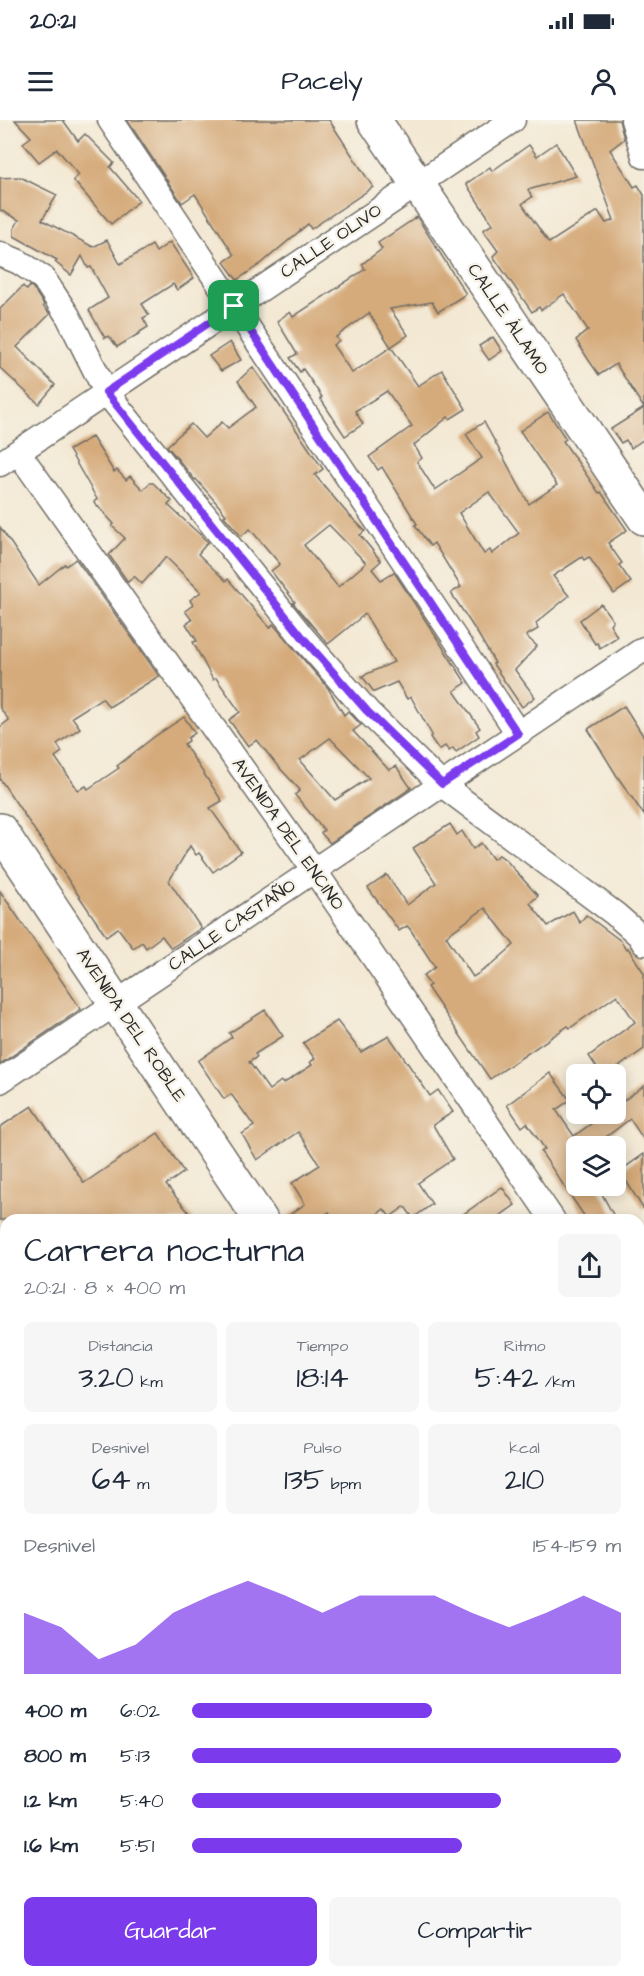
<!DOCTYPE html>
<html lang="es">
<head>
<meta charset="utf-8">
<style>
  :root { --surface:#fff; --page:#f6f6f7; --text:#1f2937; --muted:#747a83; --accent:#7c3aed }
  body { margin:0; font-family:"Architects Daughter",sans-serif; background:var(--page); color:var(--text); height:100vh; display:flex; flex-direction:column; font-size:22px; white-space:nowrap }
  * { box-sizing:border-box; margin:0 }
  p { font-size:20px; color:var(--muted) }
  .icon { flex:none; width:33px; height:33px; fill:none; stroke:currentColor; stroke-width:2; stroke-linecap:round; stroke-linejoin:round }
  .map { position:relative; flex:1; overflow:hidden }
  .sheet { position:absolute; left:0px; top:1094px; width:645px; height:764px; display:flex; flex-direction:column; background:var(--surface); border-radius:18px 18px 0 0; box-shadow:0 3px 15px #0003 }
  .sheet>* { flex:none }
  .buttons { position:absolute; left:566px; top:944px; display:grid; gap:12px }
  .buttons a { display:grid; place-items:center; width:60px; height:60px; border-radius:9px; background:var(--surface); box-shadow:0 3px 15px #0003; font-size:30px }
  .pin { position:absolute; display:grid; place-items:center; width:51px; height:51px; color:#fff; margin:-26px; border-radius:12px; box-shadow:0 3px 9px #0006 }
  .round { display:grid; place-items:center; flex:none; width:63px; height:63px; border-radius:9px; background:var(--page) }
  .overview { display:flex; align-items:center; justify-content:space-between; height:102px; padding:0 24px }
  h1 { font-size:33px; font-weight:600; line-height:45px }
  .metrics { display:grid; grid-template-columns:repeat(3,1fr); gap:9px; height:102px; padding:6px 24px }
  .metrics div { display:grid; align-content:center; border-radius:9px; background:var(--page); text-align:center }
  .metrics b { font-size:30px; font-weight:600 }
  .metrics small { font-size:16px; font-weight:400 }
  .metrics p { font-size:16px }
  .chart { height:168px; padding:12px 24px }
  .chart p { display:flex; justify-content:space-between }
  .chart svg { width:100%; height:108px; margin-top:6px; fill:var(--accent); opacity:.7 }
  .cta { display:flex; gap:12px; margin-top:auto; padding:12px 24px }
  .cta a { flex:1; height:69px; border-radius:9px; background:var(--accent); color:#fff; font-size:24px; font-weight:600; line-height:69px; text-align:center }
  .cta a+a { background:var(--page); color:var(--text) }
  ul { padding:0 24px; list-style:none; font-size:20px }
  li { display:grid; grid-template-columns:96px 72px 1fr; align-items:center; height:45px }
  li i { height:15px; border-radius:8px; background:var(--accent) }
  .status { display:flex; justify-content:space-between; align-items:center; height:42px; padding:0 30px; background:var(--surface); direction:ltr }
  .status svg { height:16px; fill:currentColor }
  header { display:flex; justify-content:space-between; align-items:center; height:78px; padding:0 24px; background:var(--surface); font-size:27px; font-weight:600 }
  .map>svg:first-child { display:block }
</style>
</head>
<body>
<div class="status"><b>20:21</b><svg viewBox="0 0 49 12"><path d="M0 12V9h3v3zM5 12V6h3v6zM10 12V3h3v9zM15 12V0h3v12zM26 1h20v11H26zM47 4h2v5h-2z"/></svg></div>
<header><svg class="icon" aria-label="menu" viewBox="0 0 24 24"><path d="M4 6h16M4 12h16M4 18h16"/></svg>Pacely<svg class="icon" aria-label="person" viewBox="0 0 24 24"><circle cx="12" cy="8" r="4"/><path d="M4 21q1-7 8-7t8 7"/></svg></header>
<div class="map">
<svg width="644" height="1856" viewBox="0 0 644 1856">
  <rect width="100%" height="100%" fill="#f7f3e8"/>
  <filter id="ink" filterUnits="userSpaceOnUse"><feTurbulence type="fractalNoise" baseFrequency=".0167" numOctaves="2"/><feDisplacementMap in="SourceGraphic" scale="12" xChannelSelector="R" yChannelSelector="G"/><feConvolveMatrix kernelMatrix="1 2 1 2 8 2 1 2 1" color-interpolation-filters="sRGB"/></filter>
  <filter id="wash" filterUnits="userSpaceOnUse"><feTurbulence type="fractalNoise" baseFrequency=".008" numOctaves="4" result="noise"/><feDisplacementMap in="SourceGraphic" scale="24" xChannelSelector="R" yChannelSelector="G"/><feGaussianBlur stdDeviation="1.35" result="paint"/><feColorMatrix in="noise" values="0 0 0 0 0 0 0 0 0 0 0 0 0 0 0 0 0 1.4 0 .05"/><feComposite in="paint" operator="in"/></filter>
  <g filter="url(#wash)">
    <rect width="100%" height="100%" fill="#f3e8d3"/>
    <g id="blocks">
      <g fill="#d5ab7c" fill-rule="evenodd">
        <polygon points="15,0 63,0 78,21 85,14 114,43 110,47 139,81 111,104 73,60 79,55 57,29 39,42 23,23 31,17"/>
        <polygon points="127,0 329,0 373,67 311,109 308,104 262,143 237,160 224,142 234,135 195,74 182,83"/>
        <polygon points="577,0 619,0 624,19 610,30 634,67 638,65 644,75 644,319 631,328 626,320 621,323 611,309 644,288 616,244 599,255 588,239 576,220 588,210 564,174 541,190 539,187 532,192 493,136 498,131 483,110 493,104 466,64 490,47 492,51 529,25 537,36 556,23 576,56 528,70 532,77 522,84 549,123 598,91 606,103 614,100"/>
        <polygon points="20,57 57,75 42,100 93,127 107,120 120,144 152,125 156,132 170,122 194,158 177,170 173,164 142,184 149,195 143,198 148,207 140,212 140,213 117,227 109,216 105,218 89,190 108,178 91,147 88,148 82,136 71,155 55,142 57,140 14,116 14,109 19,100 0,90 0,58"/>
        <path d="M417 97 466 174 438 192 432 182 390 189 408 215 391 227 418 266 442 250 466 289 450 299 448 297 414 325 422 338 417 342 435 370 482 338 466 314 484 302 529 384 557 365 520 311 548 292 566 319 563 321 599 373 601 372 627 410 608 423 622 443 619 445 631 462 614 474 589 437 584 440 582 437 553 456 569 476 536 503 538 509 526 516 537 526 515 550 535 577 522 587 493 544 495 543 478 514 451 473 461 467 434 423 430 426 415 405 417 404 382 347 378 350 369 337 412 306 387 271 355 291 363 304 345 316 320 278 322 277 303 249 300 252 290 238 297 234 277 201 290 192 293 197 358 154 365 149 362 144 382 129 378 123ZM369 193 391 227 352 253 333 225 339 221 336 217ZM489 372 519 413 492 434 490 430 484 434 459 393Z"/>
        <polygon points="23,166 27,170 30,166 33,168 44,185 43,186 50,194 17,227 55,265 39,284 0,248 0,189"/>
        <polygon points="493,217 502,231 489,240 479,226"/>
        <polygon points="230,222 241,240 221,251 209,236"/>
        <path d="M253 247 323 349 315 355 347 393 365 411 360 415 381 441 372 449 381 460 394 452 466 563 454 571 480 608 476 611 479 616 456 632 453 628 449 631 445 626 439 630 430 617 432 615 411 577 407 579 397 562 374 572 362 556 394 542 365 494 328 524 293 483 295 482 271 451 280 444 250 409 241 416 224 396 226 395 219 386 196 359 195 360 167 326 191 304 204 318 222 302 228 308 256 287 238 261ZM329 405 366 443 338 467 304 425Z"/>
        <path d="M92 317 114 352 117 350 126 360 130 356 143 370 150 363H153L172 381 168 385 208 422 198 434 226 461 228 459 270 508 273 504 328 568 344 595 348 591 361 605 353 611 389 650 396 646 411 668 330 723 321 713 324 710 295 675 300 670 276 644 257 620 248 626 229 600 240 592 216 558 213 560 193 522 197 521 186 504 192 500 185 491 193 485 190 480 201 472 166 437 142 464 134 456 128 462 109 435 125 418 112 406 114 404 94 382 97 379 69 330ZM330 618 369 658 335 680 300 640Z"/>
        <polygon points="0,407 39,465 65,444 66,446 76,439 159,556 109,587 102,578 72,597 80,608 57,624 62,632 55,637 78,670 86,666 88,669 119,648 117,646 154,617 184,597 195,613 188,618 189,621 184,624 222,681 210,688 241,732 213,752 199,733 196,735 190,726 169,761 201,808 171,828 162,816 146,828 142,822 133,828 118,808 106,816 0,659 0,607 9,600 0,588"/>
        <polygon points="601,484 613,501 610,504 617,517 600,528 597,523 595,524 580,500"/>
        <polygon points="624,586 644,617 644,695 617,656 588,609"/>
        <path d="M450 704 457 715 462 711 473 729 481 723 493 739 499 735 506 740 538 776 530 783 548 806 573 791 580 803 586 795 621 821 626 829 628 828 644 853V929L608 954H601L589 936 635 902 617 875 570 908 568 906 490 959 427 867 430 865 423 856 435 847 410 809 407 806 399 811 368 768 387 755 407 785 436 763 413 728ZM485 788 514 825 490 846 473 857 446 816Z"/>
        <polygon points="0,771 81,889 0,944"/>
        <polygon points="265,890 283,916 255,934 257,937 249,942 269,970 281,961 283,964 312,945 310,942 315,939 303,923 337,901 361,932 389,916 430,976 438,970 453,992 433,1005 453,1039 418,1063 432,1084 413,1098 406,1088 404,1087 390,1097 384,1089 369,1100 335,1100 329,1092 318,1100 282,1100 305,1084 292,1063 320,1045 298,1012 257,1040 242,1014 254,1006 231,974 224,979 198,941 232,917 229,913"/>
        <polygon points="550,953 570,980 556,990 574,1016 606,993 615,993 615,987 644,966 644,1020 630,999 594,1026 576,1026 576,1065 597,1065 616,1100 587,1100 541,1032 545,1029 527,1003 522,1007 507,985"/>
        <polygon points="32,986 84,1063 158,1013 184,1052 166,1065 195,1100 0,1100 0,1007"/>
        <polygon points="644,1034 644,1090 620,1051"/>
        <polygon points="502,1067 515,1085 494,1100 455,1100"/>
      </g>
    </g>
  </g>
  <g filter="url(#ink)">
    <use href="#blocks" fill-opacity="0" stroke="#716d66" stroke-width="1.5"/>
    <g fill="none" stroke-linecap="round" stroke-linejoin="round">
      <g stroke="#716d66" stroke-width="27">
        <g id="street">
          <polyline points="110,0 518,613"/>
          <polyline points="633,0 644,36"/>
          <polyline points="0,134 19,142 43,158 68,196 106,272 304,519 367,591 442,665 615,794 639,815 644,823"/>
          <polyline points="18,332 314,750 553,1100"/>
          <polyline points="0,344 513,0"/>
          <polyline points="0,961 644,529"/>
          <polyline points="0,1153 6,1162"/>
          <polyline points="639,1167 644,1163"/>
          <polyline points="639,1226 644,1234"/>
          <polyline points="0,1578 6,1587"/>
          <polyline points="0,1788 6,1797"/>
          <polyline points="639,1808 644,1804"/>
          <polyline points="42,1851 46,1856"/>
          <polyline points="189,1851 192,1856"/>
          <polyline points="476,1851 479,1856"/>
          <polyline points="566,1856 573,1851"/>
        </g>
      </g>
      <g stroke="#716d66" stroke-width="36">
        <g id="secondary">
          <polyline points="374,0 644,398"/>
          <polyline points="0,710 261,1100"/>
          <polyline points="639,1662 644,1669"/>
        </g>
      </g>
      <use href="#street" stroke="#fff" stroke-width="24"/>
      <use href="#secondary" stroke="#fff" stroke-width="33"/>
    </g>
  </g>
  <g fill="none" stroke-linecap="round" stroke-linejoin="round" filter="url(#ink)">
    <g stroke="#fff" stroke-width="12">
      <polygon id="route" points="234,186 518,614 442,664 367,591 304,519 106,272"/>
    </g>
    <use href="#route" stroke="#7c3aed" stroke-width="8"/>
  </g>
  <g text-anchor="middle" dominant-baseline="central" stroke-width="5" stroke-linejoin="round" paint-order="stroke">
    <g font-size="18" fill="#2b2b2b" stroke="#f7f3e8">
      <text transform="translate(331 121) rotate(-34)">CALLE OLIVO</text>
      <text transform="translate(508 199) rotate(56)">CALLE ÁLAMO</text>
      <text transform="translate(288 714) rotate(55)">AVENIDA DEL ENCINO</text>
      <text transform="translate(232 805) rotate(-34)">CALLE CASTAÑO</text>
      <text transform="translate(131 905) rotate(56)">AVENIDA DEL ROBLE</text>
    </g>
  </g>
</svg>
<div class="buttons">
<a><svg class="icon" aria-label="locate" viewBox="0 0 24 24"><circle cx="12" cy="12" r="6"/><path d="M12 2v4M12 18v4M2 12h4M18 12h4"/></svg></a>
<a><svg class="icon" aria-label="layers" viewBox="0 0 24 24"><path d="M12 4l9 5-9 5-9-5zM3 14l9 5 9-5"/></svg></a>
</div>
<div class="pin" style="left:234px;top:186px;background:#1e9e55"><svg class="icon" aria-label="arrive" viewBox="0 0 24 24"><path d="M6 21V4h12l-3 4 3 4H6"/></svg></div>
<section class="sheet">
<div class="overview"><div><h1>Carrera nocturna</h1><p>20:21 · 8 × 400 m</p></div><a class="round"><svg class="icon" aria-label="share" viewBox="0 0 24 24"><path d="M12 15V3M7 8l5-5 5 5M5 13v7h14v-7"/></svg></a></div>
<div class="metrics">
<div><p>Distancia</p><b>3.20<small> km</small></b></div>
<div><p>Tiempo</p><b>18:14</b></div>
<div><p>Ritmo</p><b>5:42<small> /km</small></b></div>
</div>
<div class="metrics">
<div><p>Desnivel</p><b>64<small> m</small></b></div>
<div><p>Pulso</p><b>135<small> bpm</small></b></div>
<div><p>kcal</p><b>210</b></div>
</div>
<div class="chart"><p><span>Desnivel</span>154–159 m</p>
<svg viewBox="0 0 160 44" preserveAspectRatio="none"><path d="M0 44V19L10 25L20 38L30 32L40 19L50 12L60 6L70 12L80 19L90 12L100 12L110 12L120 19L130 25L140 19L150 12L160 19V44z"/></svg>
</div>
<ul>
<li><b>400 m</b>6:02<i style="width:56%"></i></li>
<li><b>800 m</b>5:13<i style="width:100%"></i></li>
<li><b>1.2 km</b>5:40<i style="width:72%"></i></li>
<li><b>1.6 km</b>5:51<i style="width:63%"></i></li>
</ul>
<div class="cta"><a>Guardar</a><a>Compartir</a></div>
</section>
</div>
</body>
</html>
